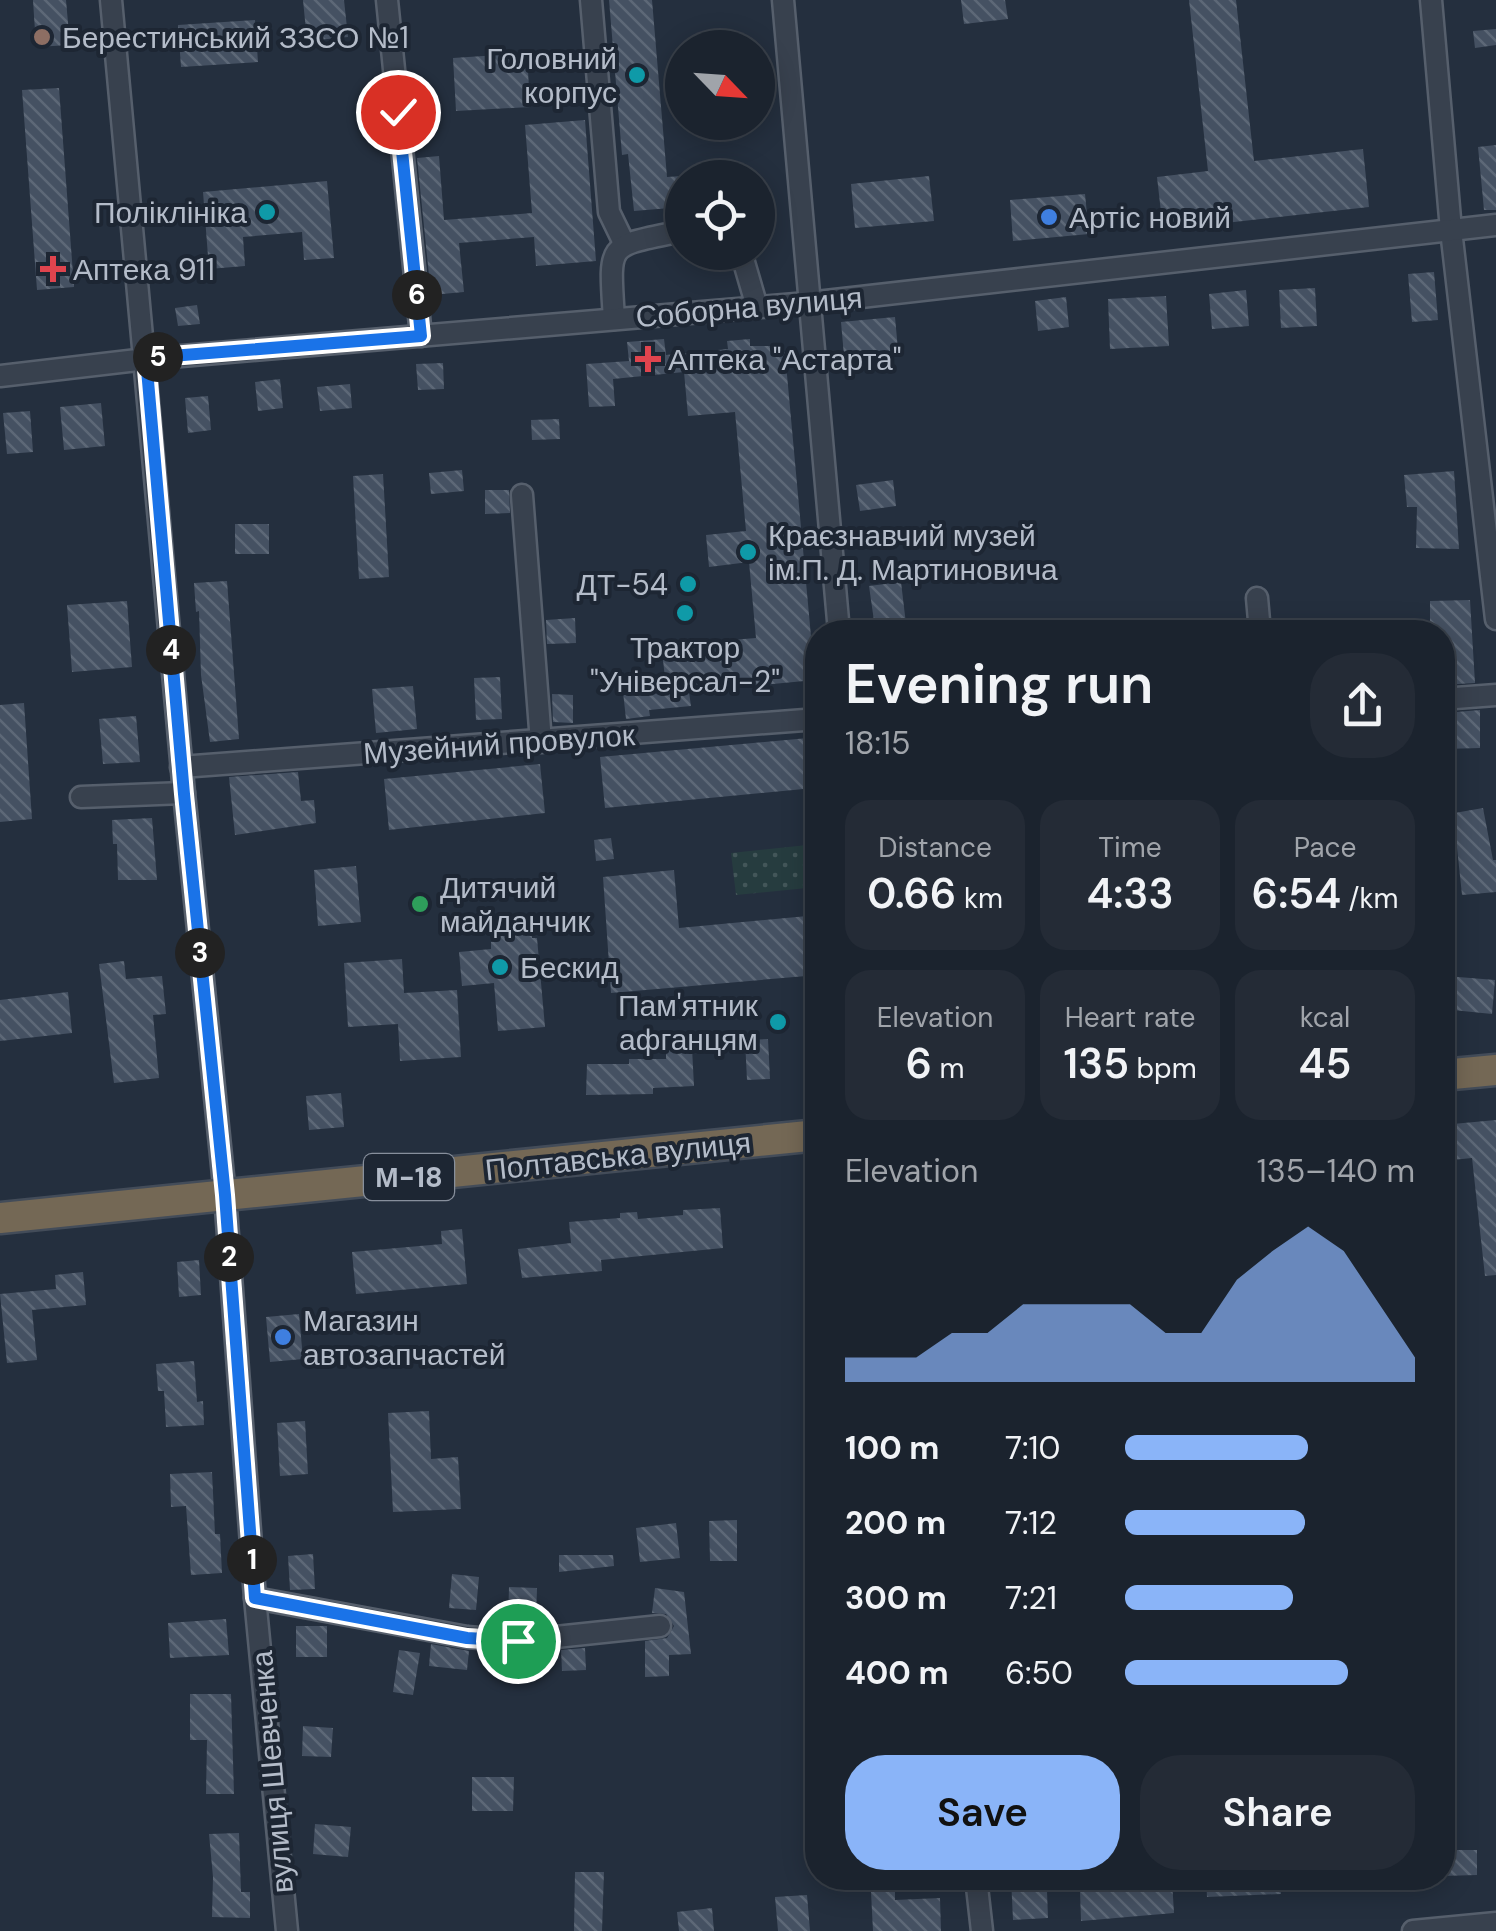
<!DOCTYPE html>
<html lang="en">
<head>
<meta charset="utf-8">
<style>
  :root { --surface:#1b232e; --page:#242b36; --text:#f1f3f6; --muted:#a0a4aa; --line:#39404a; --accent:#8ab4f8 }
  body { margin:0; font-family:"DM Sans",sans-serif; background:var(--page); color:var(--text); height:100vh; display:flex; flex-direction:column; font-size:38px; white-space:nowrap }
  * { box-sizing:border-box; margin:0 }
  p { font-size:32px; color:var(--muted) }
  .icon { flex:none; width:55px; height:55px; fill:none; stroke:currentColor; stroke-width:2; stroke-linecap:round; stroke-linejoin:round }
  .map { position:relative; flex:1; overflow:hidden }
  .panel { position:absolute; left:805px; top:620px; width:650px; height:1270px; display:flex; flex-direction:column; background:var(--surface); border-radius:40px; box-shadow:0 5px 25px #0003,0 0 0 2px var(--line) }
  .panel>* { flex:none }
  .needle { width:65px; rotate:115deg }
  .controls { position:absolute; left:665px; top:30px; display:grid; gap:20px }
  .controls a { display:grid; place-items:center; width:110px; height:110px; border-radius:50%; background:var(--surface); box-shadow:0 5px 25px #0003,0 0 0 2px var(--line); font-size:50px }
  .pin { position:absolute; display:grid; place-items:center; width:85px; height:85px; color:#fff; margin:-42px; border:5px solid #fff; border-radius:50%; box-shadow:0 2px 10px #0007 }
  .km { position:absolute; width:50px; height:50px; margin:-25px; border-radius:50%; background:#222; color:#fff; font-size:28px; line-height:50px; text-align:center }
  .round { display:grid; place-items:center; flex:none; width:105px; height:105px; border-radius:40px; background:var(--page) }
  .head { display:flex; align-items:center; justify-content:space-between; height:170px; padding:0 40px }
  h1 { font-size:55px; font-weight:600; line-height:75px }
  .stats { display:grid; grid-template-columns:repeat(3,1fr); gap:15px; height:170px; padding:10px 40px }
  .stats div { display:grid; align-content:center; border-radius:25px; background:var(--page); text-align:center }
  .stats b { font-size:42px; font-weight:600 }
  .stats small { font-size:28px; font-weight:400 }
  .stats p { font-size:28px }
  .chart { height:280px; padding:20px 40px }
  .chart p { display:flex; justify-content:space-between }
  .chart svg { width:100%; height:180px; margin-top:10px; fill:var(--accent); opacity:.7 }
  .action { display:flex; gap:20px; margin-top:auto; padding:20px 40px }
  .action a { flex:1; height:115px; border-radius:40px; background:var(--accent); color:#111; font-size:40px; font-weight:600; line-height:115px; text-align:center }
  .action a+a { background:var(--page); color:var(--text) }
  ul { padding:0 40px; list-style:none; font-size:32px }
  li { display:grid; grid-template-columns:160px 120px 1fr; align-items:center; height:75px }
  li i { height:25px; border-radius:12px; background:var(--accent) }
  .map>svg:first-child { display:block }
</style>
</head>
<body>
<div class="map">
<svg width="1496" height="1931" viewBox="0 0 1496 1931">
  <defs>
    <pattern id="green-dots" width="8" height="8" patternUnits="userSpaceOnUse" patternTransform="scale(2.5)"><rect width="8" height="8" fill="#263c3f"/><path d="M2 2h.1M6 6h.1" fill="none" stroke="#435659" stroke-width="1.8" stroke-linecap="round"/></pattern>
    <pattern id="building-back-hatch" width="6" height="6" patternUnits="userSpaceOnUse" patternTransform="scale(2.5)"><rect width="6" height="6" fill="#455162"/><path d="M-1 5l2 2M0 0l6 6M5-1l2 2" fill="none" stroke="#5d6877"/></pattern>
  </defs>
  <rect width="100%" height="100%" fill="#242f3e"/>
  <polygon fill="url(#green-dots)" points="817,844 817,887 736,895 731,853"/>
  <g fill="url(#building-back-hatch)">
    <polygon points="33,0 66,0 70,45 36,47"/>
    <polygon points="303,0 344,0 348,37 307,41"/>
    <polygon points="609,0 652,0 667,177 682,176 682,207 634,211 628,154 622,155"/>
    <polygon points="961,0 1005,0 1008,19 964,24"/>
    <polygon points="1189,0 1236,0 1254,161 1363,149 1369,207 1163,230 1157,177 1208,171"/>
    <polygon points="255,20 258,62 181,67 178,25"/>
    <polygon points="1496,29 1496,45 1475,48 1473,31"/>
    <polygon points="527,53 530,107 456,111 453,58"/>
    <polygon points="59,88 74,287 37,290 22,90"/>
    <polygon points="585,120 596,261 536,266 534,237 459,243 464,292 431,295 417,158 439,156 444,220 532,213 525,125"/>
    <polygon points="1496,145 1496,210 1484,210 1478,147"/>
    <polygon points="929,176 934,221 855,228 851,184"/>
    <polygon points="327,181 334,258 304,260 302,232 243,237 245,266 209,269 203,192"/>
    <polygon points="1085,194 1089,234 1013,241 1010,200"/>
    <polygon points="1434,272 1438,320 1412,322 1408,274"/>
    <polygon points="1315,288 1317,326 1281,328 1279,290"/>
    <polygon points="1246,290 1249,326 1212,329 1209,294"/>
    <polygon points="1166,296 1169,346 1110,349 1108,299"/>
    <polygon points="1066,297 1069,327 1038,331 1035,301"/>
    <polygon points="197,305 200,324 178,326 175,308"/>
    <polygon points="895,317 898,350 844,356 841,322"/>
    <polygon points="664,339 666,355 728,349 727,341 750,339 750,346 779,346 785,353 815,680 689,692 691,706 649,710 650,716 626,719 622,683 665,678 663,660 696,657 695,643 756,638 749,562 709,567 706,535 746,531 735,412 688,416 684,372 613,379 615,406 589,407 586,364 629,361 627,342"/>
    <polygon points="443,363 444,389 418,390 416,364"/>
    <polygon points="280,379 283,408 258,411 255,382"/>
    <polygon points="350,384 352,408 320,411 317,387"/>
    <polygon points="208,396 211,430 188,433 185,398"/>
    <polygon points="101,403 105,446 64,450 60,407"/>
    <polygon points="30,411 33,452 7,454 3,413"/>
    <polygon points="559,419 560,439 532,440 531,420"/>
    <polygon points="462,470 464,491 431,494 429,473"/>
    <polygon points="1454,471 1459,549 1416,548 1417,507 1407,507 1404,475"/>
    <polygon points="383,474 389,577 359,579 353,476"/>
    <polygon points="893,480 896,506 860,511 856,485"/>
    <polygon points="485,490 509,490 510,513 485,514"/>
    <rect x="235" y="524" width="34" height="30"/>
    <polygon points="227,581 239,739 210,742 201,675 199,611 196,612 194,583"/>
    <polygon points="901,582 906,624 875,628 869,586"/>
    <polygon points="1470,600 1475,683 1442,685 1442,632 1430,632 1430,601"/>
    <polygon points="127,601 132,667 72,672 67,605"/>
    <polygon points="575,618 576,643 547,644 546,620"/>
    <polygon points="500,677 502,719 476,720 474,678"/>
    <polygon points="413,686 417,729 376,733 372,689"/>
    <polygon points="552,694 573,695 573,723 553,722"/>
    <polygon points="24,703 32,819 0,822 0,705"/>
    <polygon points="1480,710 1480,748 1444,749 1444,713"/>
    <polygon points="136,716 140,762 103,764 99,719"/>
    <polygon points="808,738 814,788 605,808 600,757"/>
    <polygon points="540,764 545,813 389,830 384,779"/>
    <polygon points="298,772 301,801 314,800 316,823 235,835 229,777"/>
    <polygon points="1483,808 1493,860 1496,860 1496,892 1462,895 1456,838 1448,840 1443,815"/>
    <polygon points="152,818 157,880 118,880 117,844 113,844 112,820"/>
    <polygon points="611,838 614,859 596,861 594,840"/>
    <polygon points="356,866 361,922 318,926 314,870"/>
    <polygon points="674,870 679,928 818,915 818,975 611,993 603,877"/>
    <polygon points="531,929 532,938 537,938 545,1027 498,1031 494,983 462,986 459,952 491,949 491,942 498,941 497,931"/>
    <polygon points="402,959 404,993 457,990 461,1057 400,1061 398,1024 348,1027 344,963"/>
    <polygon points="124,961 126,979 162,976 166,1014 153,1015 159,1078 114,1083 99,964"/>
    <polygon points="1446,976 1495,980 1492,1014 1443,1009"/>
    <polygon points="68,992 72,1033 0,1041 0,1000"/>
    <polygon points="768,1039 770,1079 747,1080 745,1040"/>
    <polygon points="692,1048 694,1086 653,1088 653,1094 586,1095 587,1064 629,1064 629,1059 666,1059 666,1050"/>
    <polygon points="341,1093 344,1127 309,1130 306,1096"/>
    <polygon points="1496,1120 1496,1275 1485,1276 1472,1158 1442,1161 1442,1125"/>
    <polygon points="720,1208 723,1248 601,1260 602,1271 522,1278 518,1249 571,1243 569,1222 620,1218 620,1213 637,1212 638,1219 683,1215 683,1210"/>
    <polygon points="462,1229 467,1284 356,1294 352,1252 442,1244 441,1231"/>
    <polygon points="199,1260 201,1295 179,1297 177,1262"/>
    <polygon points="83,1272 86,1305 32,1310 37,1360 7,1363 0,1294 56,1289 55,1275"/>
    <polygon points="299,1314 303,1359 270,1362 266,1317"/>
    <polygon points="194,1361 197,1402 203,1401 204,1425 166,1427 164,1391 158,1391 156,1364"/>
    <polygon points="429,1411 431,1459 458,1457 461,1509 393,1512 388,1413"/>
    <polygon points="305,1421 308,1474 280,1476 277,1423"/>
    <polygon points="212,1472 215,1534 220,1534 222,1573 191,1575 186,1506 171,1507 170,1474"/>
    <polygon points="737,1520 737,1561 710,1561 709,1521"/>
    <polygon points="676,1523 680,1558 640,1562 636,1528"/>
    <polygon points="313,1554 315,1589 290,1590 288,1556"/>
    <polygon points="559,1555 613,1555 614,1566 559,1572"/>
    <polygon points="452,1574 479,1577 476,1610 449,1608"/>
    <polygon points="509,1587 537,1588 536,1620 508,1619"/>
    <polygon points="655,1588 684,1592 691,1654 669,1655 669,1676 645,1677 645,1641 667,1638 674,1626 666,1614 652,1613"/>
    <polygon points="226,1619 229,1655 170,1658 168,1623"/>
    <rect x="296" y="1626" width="31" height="31"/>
    <polygon points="431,1644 469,1651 467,1670 429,1666"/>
    <polygon points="585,1648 586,1670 562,1671 561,1650"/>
    <polygon points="399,1650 420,1653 413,1695 393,1692"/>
    <polygon points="190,1694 231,1694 234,1794 206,1794 207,1740 190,1740"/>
    <polygon points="303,1726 333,1728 331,1757 302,1756"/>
    <polygon points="472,1777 514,1777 513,1811 472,1811"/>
    <polygon points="315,1824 351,1827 348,1857 313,1854"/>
    <polygon points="239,1833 241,1892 250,1892 250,1918 212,1917 213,1877 209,1834"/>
    <polygon points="1442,1850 1477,1850 1477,1875 1442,1876"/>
    <polygon points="575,1872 604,1872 602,1931 574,1931"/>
    <polygon points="1011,1878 1032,1878 1033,1892 1047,1891 1048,1918 1013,1920"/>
    <polygon points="1206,1878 1279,1878 1281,1894 1207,1897"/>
    <polygon points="1172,1880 1174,1913 1081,1921 1080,1891 1125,1888 1125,1882"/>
    <polygon points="895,1891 895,1900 940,1898 941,1931 873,1931 871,1892"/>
    <polygon points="807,1895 810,1931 778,1931 775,1897"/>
    <polygon points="712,1908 714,1931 679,1931 677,1912"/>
  </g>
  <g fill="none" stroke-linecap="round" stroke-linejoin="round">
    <g stroke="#565f6c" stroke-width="25">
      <g id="minor">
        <polyline points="111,0 184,793 225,1195 255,1598 287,1931"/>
        <polyline points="387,0 421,336"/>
        <polyline points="591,0 609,212 624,243"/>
        <polyline points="783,0 839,632"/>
        <polyline points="1431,0 1451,230 1496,619"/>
        <polyline points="741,252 757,307"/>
        <path d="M614 319C609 240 606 247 682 231"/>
        <polyline points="0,376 146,359 808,303 1496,225"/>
        <polyline points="522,495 541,742"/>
        <polyline points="1257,598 1260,632"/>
        <polyline points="1442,699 1496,695"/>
        <polyline points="181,767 818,719"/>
        <polyline points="81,797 184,793"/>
        <polyline points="255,1598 467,1637 518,1641 660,1626"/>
        <polyline points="976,1878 982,1931"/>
        <polyline points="1413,1931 1496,1923"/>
      </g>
    </g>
    <g stroke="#434c59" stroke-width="35">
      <g id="highway">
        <polyline points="1442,1075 1496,1070"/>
        <polyline points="0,1218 818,1135"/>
      </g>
    </g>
    <use href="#minor" stroke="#38414e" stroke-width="20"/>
    <use href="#highway" stroke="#746855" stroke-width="30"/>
  </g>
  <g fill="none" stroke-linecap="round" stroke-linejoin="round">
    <g stroke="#fff" stroke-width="20">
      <polyline id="route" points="398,112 421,336 146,358 184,794 225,1195 255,1598 467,1638 518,1641"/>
    </g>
    <use href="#route" stroke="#1a73e8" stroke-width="12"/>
  </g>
  <circle fill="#8d6e63" stroke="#1d2633" stroke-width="4" cx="42" cy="37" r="10"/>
  <g fill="#0f9aa8" stroke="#1d2633" stroke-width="4">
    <circle cx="637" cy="75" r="10"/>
    <circle cx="267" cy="212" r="10"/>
    <circle cx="748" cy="552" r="10"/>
    <circle cx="688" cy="584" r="10"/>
    <circle cx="685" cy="613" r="10"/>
    <circle cx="500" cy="967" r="10"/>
    <circle cx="778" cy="1022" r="10"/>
  </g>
  <g fill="#3f7fe0" stroke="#1d2633" stroke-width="4">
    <circle cx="1049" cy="217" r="10"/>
    <circle cx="283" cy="1337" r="10"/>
  </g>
  <g fill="#e0444e" stroke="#1d2633" stroke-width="4">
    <path d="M48 254h10v10h10v10h-10v10h-10v-10h-10v-10h10z"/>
    <path d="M643 344h10v10h10v10h-10v10h-10v-10h-10v-10h10z"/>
  </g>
  <circle fill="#2e9e5b" stroke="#1d2633" stroke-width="4" cx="420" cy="904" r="10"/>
  <g text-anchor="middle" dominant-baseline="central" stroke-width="8" stroke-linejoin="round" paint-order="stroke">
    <rect fill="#1d2633" stroke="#878f9c" stroke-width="2.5" x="364" y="1154" width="90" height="46" rx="8"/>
    <g font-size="28" font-weight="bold" fill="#b4bcc9">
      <text x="409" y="1177">М-18</text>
    </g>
    <g font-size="30" fill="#b4bcc9" stroke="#1d2633" text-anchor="start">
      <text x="62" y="37">Берестинський ЗЗСО №1</text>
      <text x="617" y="58" text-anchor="end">Головний<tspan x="617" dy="34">корпус</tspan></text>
      <text x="247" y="212" text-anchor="end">Поліклініка</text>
      <text x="1069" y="217">Артіс новий</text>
      <text x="73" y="269">Аптека 911</text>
      <text x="668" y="359">Аптека "Астарта"</text>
      <text x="768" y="535">Краєзнавчий музей<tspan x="768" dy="34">ім.П. Д. Мартиновича</tspan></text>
      <text x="668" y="584" text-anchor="end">ДТ-54</text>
      <text x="685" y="647" text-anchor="middle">Трактор<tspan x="685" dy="34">"Універсал-2"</tspan></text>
      <text x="440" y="887">Дитячий<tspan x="440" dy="34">майданчик</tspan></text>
      <text x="520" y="967">Бескид</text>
      <text x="758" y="1005" text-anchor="end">Пам'ятник<tspan x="758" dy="34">афганцям</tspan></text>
      <text x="303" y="1320">Магазин<tspan x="303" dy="34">автозапчастей</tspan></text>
    </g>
    <g font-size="30" fill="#b4bcc9" stroke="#1d2633">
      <text transform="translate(749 307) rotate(-5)">Соборна вулиця</text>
      <text transform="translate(499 744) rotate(-4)">Музейний провулок</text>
      <text transform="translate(618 1156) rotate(-6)">Полтавська вулиця</text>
      <text transform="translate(272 1772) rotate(-95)">вулиця Шевченка</text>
    </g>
  </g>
</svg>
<div class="controls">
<a><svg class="needle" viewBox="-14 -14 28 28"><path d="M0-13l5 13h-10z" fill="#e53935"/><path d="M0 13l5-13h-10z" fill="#a0a4aa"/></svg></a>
<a><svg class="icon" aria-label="locate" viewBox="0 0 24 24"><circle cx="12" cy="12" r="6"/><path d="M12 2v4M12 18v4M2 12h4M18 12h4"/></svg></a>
</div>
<div class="pin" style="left:518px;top:1641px;background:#1e9e55"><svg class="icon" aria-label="arrive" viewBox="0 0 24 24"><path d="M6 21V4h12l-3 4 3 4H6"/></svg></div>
<div class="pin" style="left:398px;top:112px;background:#d93025"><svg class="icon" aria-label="check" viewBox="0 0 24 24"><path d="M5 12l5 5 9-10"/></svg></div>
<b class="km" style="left:252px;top:1560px">1</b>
<b class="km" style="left:229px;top:1257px">2</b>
<b class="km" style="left:200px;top:953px">3</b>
<b class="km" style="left:171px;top:650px">4</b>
<b class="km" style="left:158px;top:357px">5</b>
<b class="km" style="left:417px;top:295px">6</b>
<section class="panel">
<div class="head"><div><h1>Evening run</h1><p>18:15</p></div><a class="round"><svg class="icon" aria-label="share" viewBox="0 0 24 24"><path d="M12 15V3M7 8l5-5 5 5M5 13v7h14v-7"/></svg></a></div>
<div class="stats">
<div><p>Distance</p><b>0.66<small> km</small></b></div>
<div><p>Time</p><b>4:33</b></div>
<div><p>Pace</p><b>6:54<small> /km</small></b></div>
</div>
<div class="stats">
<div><p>Elevation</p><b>6<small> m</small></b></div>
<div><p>Heart rate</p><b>135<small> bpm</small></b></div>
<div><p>kcal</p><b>45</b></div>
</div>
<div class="chart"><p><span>Elevation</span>135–140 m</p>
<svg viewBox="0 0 160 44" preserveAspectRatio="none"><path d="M0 44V38L10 38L20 38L30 32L40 32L50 25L60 25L70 25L80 25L90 32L100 32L110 19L120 12L130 6L140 12L150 25L160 38V44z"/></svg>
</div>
<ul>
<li><b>100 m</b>7:10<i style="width:63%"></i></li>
<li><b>200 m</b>7:12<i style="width:62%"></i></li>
<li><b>300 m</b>7:21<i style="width:58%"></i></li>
<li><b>400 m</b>6:50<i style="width:77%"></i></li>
</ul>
<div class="action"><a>Save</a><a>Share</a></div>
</section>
</div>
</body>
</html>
